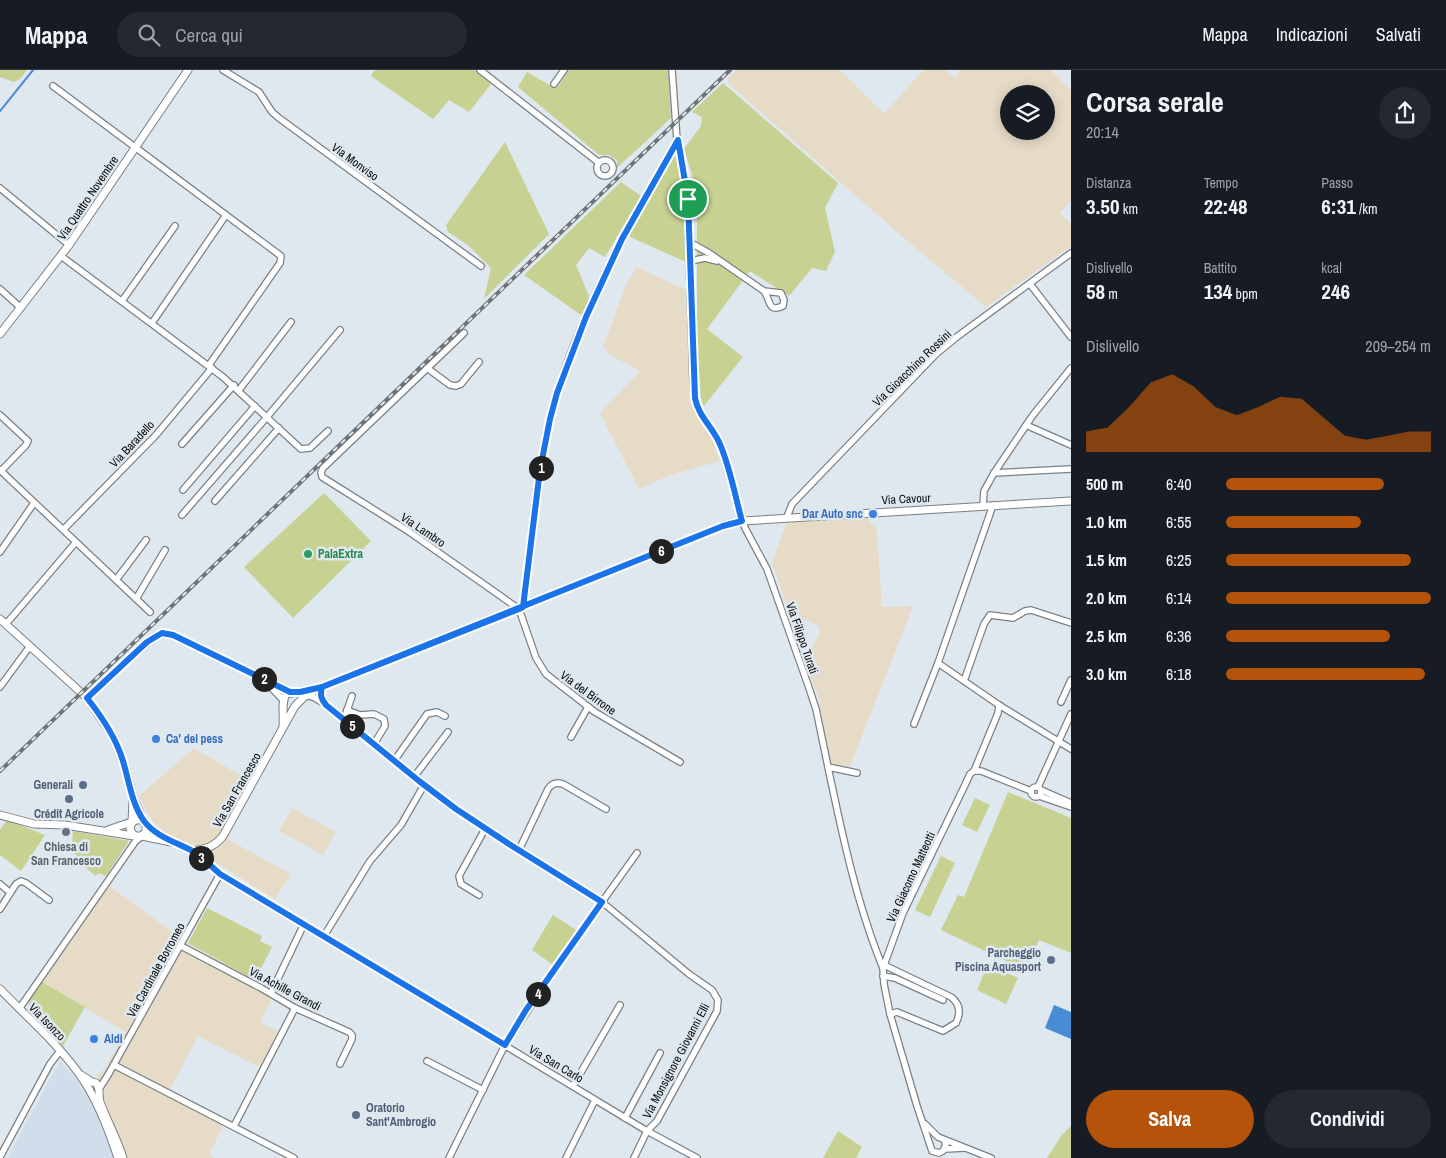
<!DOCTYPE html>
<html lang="it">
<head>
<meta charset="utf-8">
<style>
  :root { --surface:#171b24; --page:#242831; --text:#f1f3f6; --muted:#9ea1a6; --line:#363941; --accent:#b45309 }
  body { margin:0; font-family:"Archivo Narrow",sans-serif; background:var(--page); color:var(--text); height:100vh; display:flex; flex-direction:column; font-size:19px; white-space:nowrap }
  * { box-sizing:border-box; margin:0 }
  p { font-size:16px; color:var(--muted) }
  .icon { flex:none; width:28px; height:28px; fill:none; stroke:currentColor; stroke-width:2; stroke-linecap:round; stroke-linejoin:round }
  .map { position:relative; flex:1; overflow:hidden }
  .panel { display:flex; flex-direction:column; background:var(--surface); width:375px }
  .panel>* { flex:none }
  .tools { position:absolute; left:1000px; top:15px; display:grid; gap:10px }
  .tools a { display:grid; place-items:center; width:55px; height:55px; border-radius:50%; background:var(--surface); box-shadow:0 2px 12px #0003; font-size:25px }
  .pin { position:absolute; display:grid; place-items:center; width:42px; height:42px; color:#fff; margin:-21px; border:2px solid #fff; border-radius:50%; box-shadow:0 1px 5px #0007 }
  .km { position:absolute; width:25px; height:25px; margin:-12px; border-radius:50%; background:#222; color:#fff; font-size:14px; line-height:25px; text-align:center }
  .round { display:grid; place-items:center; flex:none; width:52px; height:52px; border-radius:26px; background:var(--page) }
  .headline { display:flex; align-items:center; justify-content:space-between; height:85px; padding:0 15px }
  h1 { font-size:28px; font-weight:800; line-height:38px }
  .stats { display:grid; grid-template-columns:repeat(3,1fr); gap:8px; height:85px; padding:5px 15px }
  .stats div { display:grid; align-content:center }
  .stats b { font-size:21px; font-weight:800 }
  .stats small { font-size:14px; font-weight:400 }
  .stats p { font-size:14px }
  .chart { height:140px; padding:10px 15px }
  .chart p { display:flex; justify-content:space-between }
  .chart svg { width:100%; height:90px; margin-top:5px; fill:var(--accent); opacity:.7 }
  .primary-button { display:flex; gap:10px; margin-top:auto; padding:10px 15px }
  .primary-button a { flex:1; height:58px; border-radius:30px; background:var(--accent); color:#fff; font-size:20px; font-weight:800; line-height:58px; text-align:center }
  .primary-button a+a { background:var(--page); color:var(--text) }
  ul { padding:0 15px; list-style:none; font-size:16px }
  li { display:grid; grid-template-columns:80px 60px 1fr; align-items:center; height:38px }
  li i { height:12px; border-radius:6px; background:var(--accent) }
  header { display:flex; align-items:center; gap:30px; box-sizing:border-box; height:70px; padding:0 25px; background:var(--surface); border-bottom:1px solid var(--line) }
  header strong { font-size:24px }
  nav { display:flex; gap:28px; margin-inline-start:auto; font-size:18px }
  .search { width:350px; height:45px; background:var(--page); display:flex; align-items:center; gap:12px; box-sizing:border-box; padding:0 18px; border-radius:28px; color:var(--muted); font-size:19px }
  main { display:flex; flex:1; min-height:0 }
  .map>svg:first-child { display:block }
</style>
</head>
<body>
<header>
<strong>Mappa</strong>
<div class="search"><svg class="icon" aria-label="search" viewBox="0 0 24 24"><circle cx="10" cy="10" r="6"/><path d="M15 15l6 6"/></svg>Cerca qui</div>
<nav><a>Mappa</a><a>Indicazioni</a><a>Salvati</a></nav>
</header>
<main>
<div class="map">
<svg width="1071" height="1088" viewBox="0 0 1071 1088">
  <rect width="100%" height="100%" fill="#dfe8ee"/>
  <polygon fill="#cfdeea" points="60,991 76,1009 93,1036 116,1088 7,1088"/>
  <g fill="#e6dbc7" fill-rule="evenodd">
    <path d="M737 0H840L884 44 923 0H945L955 8 960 0H1051L1071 20V131L1060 143 1071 154V176L986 237 906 170 729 14 728 8ZM1009 24H1046V61H1009Z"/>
    <polygon points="637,197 686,220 690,333 712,368 720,391 671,405 639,419 600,343 640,301 612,286 603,277 626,215"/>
    <polygon points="870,446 870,455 875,455 877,463 882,537 913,536 850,697 829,693 819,628 805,592 819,564 820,558 817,555 805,550 791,547 772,493 787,452"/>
    <polygon points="194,678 250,711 220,765 291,804 275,829 220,795 201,781 165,764 153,751 145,739 139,726"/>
    <polygon points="292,738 336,762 323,785 279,761"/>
    <polygon points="109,816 188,873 255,910 252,917 272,928 260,952 279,962 261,998 198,966 167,1025 223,1055 209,1085 214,1088 125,1088 105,1031 97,1004 104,1000 126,962 42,912"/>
  </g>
  <g fill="#c6d192">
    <polygon points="0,0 27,0 20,9 14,12 0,7"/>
    <polygon points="375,0 474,0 491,14 469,42 449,30 433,49 371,6"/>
    <polygon points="569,0 668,0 671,48 617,98 617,90 609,85 599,85 518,17 527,2 556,19"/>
    <polygon points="723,13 838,113 825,138 835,182 826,201 812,198 789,226 750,201 707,259 743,287 704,336 701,329 697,274 697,132 694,111 684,79 701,56 702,47 692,42"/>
    <polygon points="505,72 549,164 484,229 491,198 468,175 448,162 446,155"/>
    <polygon points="676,77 685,119 688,193 626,165"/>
    <polygon points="621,112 641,126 605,187 589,178 576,195 589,226 584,247 524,205"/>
    <polygon points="324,423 371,471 293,548 244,497"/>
    <polygon points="1008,722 1071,748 1071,883 1039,870 1025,900 941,860 958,825 964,827"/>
    <polygon points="975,728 990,735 977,762 962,755"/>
    <polygon points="7,750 45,765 21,801 0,785 0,760"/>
    <polygon points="73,761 129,771 106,806 98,803 96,806 78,792 80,788 68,779 72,774"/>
    <polygon points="941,786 955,793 930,847 915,840"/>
    <polygon points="207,838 262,866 260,871 272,877 255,910 188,873"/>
    <polygon points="553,845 576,860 552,894 532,880"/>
    <polygon points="988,894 1018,908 1006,934 977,920"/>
    <polygon points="42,912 85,937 63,976 29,937 29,930"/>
    <polygon points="1071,1056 1071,1088 1047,1088 1062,1065"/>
    <polygon points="838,1061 862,1077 856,1088 823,1088"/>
  </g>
  <polygon fill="#488dd4" points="1054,935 1071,942 1071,969 1045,958"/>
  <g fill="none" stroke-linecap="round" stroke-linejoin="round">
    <polyline stroke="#488dd4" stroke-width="2" points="0,41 33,0"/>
    <g stroke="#798186" stroke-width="8">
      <g id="minor">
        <polyline points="223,0 259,22 272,42 279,48 481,196"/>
        <polyline points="480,0 598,92"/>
        <polyline points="672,0 677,70 687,121 693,311 696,334 720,373 745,458 767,499 808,615 816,639 828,697 857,703"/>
        <polyline points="554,14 564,0"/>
        <polyline points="53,16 281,186 280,193 209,295"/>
        <circle cx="605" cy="98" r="8"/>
        <polyline points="0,118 69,175"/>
        <path d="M689 172 709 183 764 221C771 230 767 243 783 236L784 230 781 223 764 221"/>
        <polyline points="61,186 223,307 301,379 310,378 328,361"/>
        <polyline points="690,191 705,188 717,191"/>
        <polyline points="1030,214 1071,267"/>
        <polyline points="0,219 21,238"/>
        <polyline points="122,231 175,156"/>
        <polyline points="152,253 226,145"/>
        <polyline points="464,263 323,398 321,402 322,407 408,461 519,539 536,588 546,604 595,642 680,692"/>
        <polyline points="427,298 450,315 456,316 461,314 479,292"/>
        <polyline points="239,320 291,252"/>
        <polyline points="0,345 28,371 26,375 1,401"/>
        <polyline points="1026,355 1071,375"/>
        <polyline points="182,374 234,315"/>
        <polyline points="0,400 150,542"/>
        <polyline points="994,403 1071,399"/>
        <polyline points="183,420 255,336"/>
        <polyline points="215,431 279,358"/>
        <polyline points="983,436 984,421 994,403 1033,345 1071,298"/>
        <polyline points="182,445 267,347 340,260"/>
        <polyline points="787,447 792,434 936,284 958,266 1071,183"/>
        <polyline points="63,460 156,365 212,298"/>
        <polyline points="0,482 34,433"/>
        <polyline points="116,510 146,470"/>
        <polyline points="136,529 165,480"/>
        <path d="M523 537C532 470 535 400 554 334 580 241 630 154 677 70"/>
        <polyline points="6,554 76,472"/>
        <polyline points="938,593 999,635 1071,679"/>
        <polyline points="964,611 984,554 990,545 1013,548 1025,541 1031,540 1071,553"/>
        <polyline points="267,613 283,630"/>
        <polyline points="0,617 30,576"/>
        <polyline points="322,617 321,628 325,633"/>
        <polyline points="306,625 315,628 326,635 419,711 456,739 503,770 602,832 689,904 712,920 718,930 717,941 657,1051 647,1061 634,1088"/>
        <polyline points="87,628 154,567 164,563 175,566 290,622"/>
        <polyline points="1061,632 1071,610"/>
        <polyline points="347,640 360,645 374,644 384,649 385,656 374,674"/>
        <polyline points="344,649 352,626"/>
        <polyline points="914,654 938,593 993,435"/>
        <polyline points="571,667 588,637"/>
        <polyline points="394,691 427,644 437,642 445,646"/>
        <path d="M828 697C842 764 857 835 883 898"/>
        <polyline points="974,701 981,701 1031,721"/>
        <polyline points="414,707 448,662"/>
        <polyline points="1038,717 1071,644"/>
        <circle cx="1036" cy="722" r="5"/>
        <polyline points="1041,720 1071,733"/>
        <polyline points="1039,726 1071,737"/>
        <path d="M519 780 548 719C552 713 557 712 563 714L606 739"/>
        <polyline points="202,788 220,804 647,1061 697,1088"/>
        <polyline points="0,814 7,820"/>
        <polyline points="479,825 461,814 459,806 485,759"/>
        <polyline points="0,839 16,814 21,811 26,813 49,830"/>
        <polyline points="324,866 370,791 401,755 424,715"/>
        <polyline points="181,876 261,918 295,938 349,962 352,965 352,969 340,994"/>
        <path d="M884 895 951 927C960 934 961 943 956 953L943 961 897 942 890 944"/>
        <polyline points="883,906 895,908 943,930"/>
        <polyline points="271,923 304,854"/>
        <polyline points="19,939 135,772 142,766"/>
        <polyline points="427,991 483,1020"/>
        <polyline points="114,995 294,1088"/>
        <polyline points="573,1016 620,935"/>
        <polyline points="99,1019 108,1005 220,804"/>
        <polyline points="625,1048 660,983"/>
        <polyline points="925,1054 938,1067 991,1088"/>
        <polyline points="234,1056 295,938"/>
        <polyline points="944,1070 946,1074 943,1081 939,1083 932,1081 917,1036 890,944 884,914 883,898 903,843 965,715 970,704 974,701 998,643 999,635"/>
        <polyline points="945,1079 965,1078"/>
        <polyline points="0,1087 50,994 60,981"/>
        <polyline points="449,1088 505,975 567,881 637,783"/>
        <polyline points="566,1088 595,1030"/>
      </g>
    </g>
    <g stroke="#798186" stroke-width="9">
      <g id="tertiary">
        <polyline points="0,264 69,175 188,0"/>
        <polyline points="0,549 87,628 114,668 125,697 133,727 143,750"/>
        <path d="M283 656C284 646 281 632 286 624L314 619"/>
        <polyline points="0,745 34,754 65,755 134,766"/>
        <path d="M133 750 130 758C132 767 140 769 146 762V754"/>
        <polyline points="132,752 133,730"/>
        <polyline points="108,760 140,749 157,763 172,772"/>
        <polyline points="142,766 176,773 196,783 197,786 201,789 205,786 204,780"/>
        <path d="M196 783 198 780C209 778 216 775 223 766L295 636 304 627 322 617 686 471 725 455 742 451 1071 431"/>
        <path d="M0 919C26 946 55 971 77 1001 96 1026 108 1058 118 1088"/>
        <path d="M81 1005 92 1012 96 1013C101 1018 98 1025 100 1032 107 1051 117 1068 123 1088"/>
      </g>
    </g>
    <use href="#minor" stroke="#fff" stroke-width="5.5"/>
    <use href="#tertiary" stroke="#fff" stroke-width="7"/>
    <g stroke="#6d7377" stroke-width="4">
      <polyline id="rail" points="0,701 730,0"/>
    </g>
    <use href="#rail" stroke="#dfe8ee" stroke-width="2" stroke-dasharray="5.5" stroke-linecap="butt"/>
  </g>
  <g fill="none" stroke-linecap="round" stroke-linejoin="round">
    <g stroke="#fff" stroke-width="10">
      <path id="route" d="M688 129 678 70 622 169 586 247 557 323 550 349 540 400 523 537 519 539 322 617 300 622H290L173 565 162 563 147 572 87 628C102 647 115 666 122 688 129 709 131 733 144 751 157 768 179 773 196 783L198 787 202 788 220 804 505 975 526 940 602 832 509 774 456 739 419 711 326 635C321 629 320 625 322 617L723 456 742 451C735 426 730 396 719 372 712 357 698 345 695 328L688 129"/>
    </g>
    <use href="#route" stroke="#1a73e8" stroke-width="6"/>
  </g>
  <g fill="#3f7fe0" stroke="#dfe8ee" stroke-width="2">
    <circle cx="873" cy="444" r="5"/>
    <circle cx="156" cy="669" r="5"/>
    <circle cx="94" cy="969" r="5"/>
  </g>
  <circle fill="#2e9e5b" stroke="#dfe8ee" stroke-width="2" cx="308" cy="484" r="5"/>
  <g fill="#5c6f8a" stroke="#dfe8ee" stroke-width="2">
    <circle cx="83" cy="715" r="5"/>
    <circle cx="69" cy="729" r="5"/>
    <circle cx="1051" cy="890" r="5"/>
    <circle cx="356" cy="1045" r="5"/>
  </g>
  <circle fill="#6b7280" stroke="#dfe8ee" stroke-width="2" cx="66" cy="762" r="5"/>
  <g text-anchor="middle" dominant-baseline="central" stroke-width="5" stroke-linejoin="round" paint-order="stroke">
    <g font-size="12" fill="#090c0e" stroke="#dfe8ee">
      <text transform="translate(355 92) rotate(36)">Via Monviso</text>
      <text transform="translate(88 128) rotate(-56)">Via Quattro Novembre</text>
      <text transform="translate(912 298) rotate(-44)">Via Gioacchino Rossini</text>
      <text transform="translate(132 374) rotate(-47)">Via Baradello</text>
      <text transform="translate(906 429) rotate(-3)">Via Cavour</text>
      <text transform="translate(423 460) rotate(34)">Via Lambro</text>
      <text transform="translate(802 568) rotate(71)">Via Filippo Turati</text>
      <text transform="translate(588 623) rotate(36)">Via del Birrone</text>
      <text transform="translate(237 720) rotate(-60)">Via San Francesco</text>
      <text transform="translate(911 807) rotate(-65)">Via Giacomo Matteotti</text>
      <text transform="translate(156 900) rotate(-61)">Via Cardinale Borromeo</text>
      <text transform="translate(285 919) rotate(28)">Via Achille Grandi</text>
      <text transform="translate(47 952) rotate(46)">Via Isonzo</text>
      <text transform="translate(676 991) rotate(-62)">Via Monsignore Giovanni Elli</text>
      <text transform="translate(556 994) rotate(31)">Via San Carlo</text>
    </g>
    <g font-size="12" font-weight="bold" fill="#366cbe" stroke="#dfe8ee" text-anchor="start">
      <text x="863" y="444" text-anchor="end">Dar Auto snc</text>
      <text x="166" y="669">Ca' del pess</text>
      <text x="104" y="969">Aldi</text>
    </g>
    <g font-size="12" font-weight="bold" fill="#27864d" stroke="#dfe8ee" text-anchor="start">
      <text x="318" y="484">PalaExtra</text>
    </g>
    <g font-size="12" font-weight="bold" fill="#4e5e75" stroke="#dfe8ee" text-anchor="end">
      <text x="73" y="715">Generali</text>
      <text x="69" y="744" text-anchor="middle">Crédit Agricole</text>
      <text x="1041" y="883">Parcheggio<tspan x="1041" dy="14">Piscina Aquasport</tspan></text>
      <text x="366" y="1038" text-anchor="start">Oratorio<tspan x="366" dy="14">Sant'Ambrogio</tspan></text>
    </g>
    <g font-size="12" font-weight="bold" fill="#5b616d" stroke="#dfe8ee">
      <text x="66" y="777">Chiesa di<tspan x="66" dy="14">San Francesco</tspan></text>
    </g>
  </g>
</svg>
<div class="tools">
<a><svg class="icon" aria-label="layers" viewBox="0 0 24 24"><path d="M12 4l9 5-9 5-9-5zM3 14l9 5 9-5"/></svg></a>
</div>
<div class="pin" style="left:688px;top:129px;background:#1e9e55"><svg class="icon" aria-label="arrive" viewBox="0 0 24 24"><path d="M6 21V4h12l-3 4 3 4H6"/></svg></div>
<b class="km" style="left:541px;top:398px">1</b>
<b class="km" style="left:264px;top:609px">2</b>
<b class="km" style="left:201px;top:788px">3</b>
<b class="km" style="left:538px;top:924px">4</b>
<b class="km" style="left:352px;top:656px">5</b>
<b class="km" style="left:661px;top:481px">6</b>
</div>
<section class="panel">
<div class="headline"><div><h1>Corsa serale</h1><p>20:14</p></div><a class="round"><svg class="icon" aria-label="share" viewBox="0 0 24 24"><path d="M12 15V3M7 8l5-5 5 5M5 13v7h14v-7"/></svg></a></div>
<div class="stats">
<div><p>Distanza</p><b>3.50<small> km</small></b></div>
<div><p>Tempo</p><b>22:48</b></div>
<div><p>Passo</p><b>6:31<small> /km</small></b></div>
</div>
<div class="stats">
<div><p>Dislivello</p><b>58<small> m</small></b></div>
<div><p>Battito</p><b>134<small> bpm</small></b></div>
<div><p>kcal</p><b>246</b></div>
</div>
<div class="chart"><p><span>Dislivello</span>209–254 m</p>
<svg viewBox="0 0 160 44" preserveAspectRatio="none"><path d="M0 44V34L10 32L20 22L30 10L40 6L50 12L60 22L70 26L80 22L90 17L100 18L110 27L120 36L130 38L140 36L150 34L160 34V44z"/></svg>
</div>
<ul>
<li><b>500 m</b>6:40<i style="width:77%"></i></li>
<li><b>1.0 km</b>6:55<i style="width:66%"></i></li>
<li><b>1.5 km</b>6:25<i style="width:90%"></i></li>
<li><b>2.0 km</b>6:14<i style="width:100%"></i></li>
<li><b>2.5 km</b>6:36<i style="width:80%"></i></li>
<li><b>3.0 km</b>6:18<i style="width:97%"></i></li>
</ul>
<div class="primary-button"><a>Salva</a><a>Condividi</a></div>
</section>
</main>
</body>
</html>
